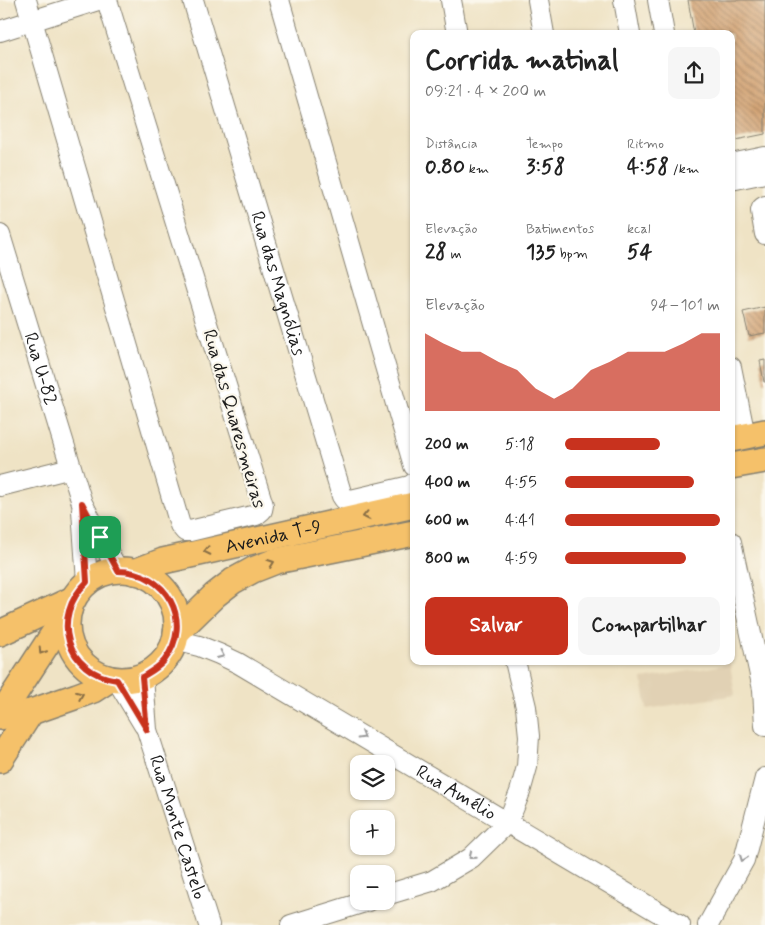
<!DOCTYPE html>
<html lang="pt">
<head>
<meta charset="utf-8">
<style>
  :root { --surface:#fff; --page:#f6f6f6; --text:#222; --muted:#767676; --accent:#c8321e }
  body { margin:0; font-family:Mynerve,sans-serif; background:var(--page); color:var(--text); height:100vh; display:flex; flex-direction:column; font-size:19px; white-space:nowrap }
  * { box-sizing:border-box; margin:0 }
  p { font-size:16px; color:var(--muted) }
  .icon { flex:none; width:28px; height:28px; fill:none; stroke:currentColor; stroke-width:2; stroke-linecap:round; stroke-linejoin:round }
  .map { position:relative; flex:1; overflow:hidden }
  .side { position:absolute; left:410px; top:30px; width:325px; height:635px; display:flex; flex-direction:column; background:var(--surface); border-radius:10px; box-shadow:0 1px 4px #0004 }
  .side>* { flex:none }
  .buttons { position:absolute; left:350px; top:755px; display:grid; gap:10px }
  .buttons a { display:grid; place-items:center; width:45px; height:45px; border-radius:10px; background:var(--surface); box-shadow:0 1px 4px #0004; font-size:25px }
  .pin { position:absolute; display:grid; place-items:center; width:42px; height:42px; color:#fff; margin:-21px; border-radius:10px; box-shadow:0 2px 8px #0006 }
  .round { display:grid; place-items:center; flex:none; width:52px; height:52px; border-radius:10px; background:var(--page) }
  .summary { display:flex; align-items:center; justify-content:space-between; height:85px; padding:0 15px }
  h1 { font-size:28px; font-weight:700; line-height:38px }
  .figures { display:grid; grid-template-columns:repeat(3,1fr); gap:8px; height:85px; padding:5px 15px }
  .figures div { display:grid; align-content:center }
  .figures b { font-size:21px; font-weight:700 }
  .figures small { font-size:14px; font-weight:400 }
  .figures p { font-size:14px }
  .chart { height:140px; padding:10px 15px }
  .chart p { display:flex; justify-content:space-between }
  .chart svg { width:100%; height:90px; margin-top:5px; fill:var(--accent); opacity:.7 }
  .cta { display:flex; gap:10px; margin-top:auto; padding:10px 15px }
  .cta a { flex:1; height:58px; border-radius:10px; background:var(--accent); color:#fff; font-size:20px; font-weight:700; line-height:58px; text-align:center }
  .cta a+a { background:var(--page); color:var(--text) }
  ul { padding:0 15px; list-style:none; font-size:16px }
  li { display:grid; grid-template-columns:80px 60px 1fr; align-items:center; height:38px }
  li i { height:12px; border-radius:6px; background:var(--accent) }
  .map>svg:first-child { display:block }
</style>
</head>
<body>
<div class="map">
<svg width="765" height="925" viewBox="0 0 765 925">
  <defs>
    <pattern id="building-back-hatch" width="6" height="6" patternUnits="userSpaceOnUse" patternTransform="scale(1.25)"><rect width="6" height="6" fill="#d3a476"/><path d="M-1 5l2 2M0 0l6 6M5-1l2 2" fill="none" stroke="#aa8560"/></pattern>
  </defs>
  <rect width="100%" height="100%" fill="#fbf7ec"/>
  <filter id="ink" filterUnits="userSpaceOnUse"><feTurbulence type="fractalNoise" baseFrequency=".02" numOctaves="2"/><feDisplacementMap in="SourceGraphic" scale="10" xChannelSelector="R" yChannelSelector="G"/><feConvolveMatrix kernelMatrix="1 2 1 2 8 2 1 2 1" color-interpolation-filters="sRGB"/></filter>
  <filter id="wash" filterUnits="userSpaceOnUse"><feTurbulence type="fractalNoise" baseFrequency=".0096" numOctaves="4" result="noise"/><feDisplacementMap in="SourceGraphic" scale="20" xChannelSelector="R" yChannelSelector="G"/><feGaussianBlur stdDeviation="1.12" result="paint"/><feColorMatrix in="noise" values="0 0 0 0 0 0 0 0 0 0 0 0 0 0 0 0 0 1.4 0 .05"/><feComposite in="paint" operator="in"/></filter>
  <g filter="url(#wash)">
    <rect width="100%" height="100%" fill="#efe3c5"/>
    <polygon fill="#e1d1b4" points="730,664 735,695 647,709 642,679"/>
    <g id="blocks">
      <g fill="url(#building-back-hatch)">
        <polygon points="688,0 765,0 765,134 731,141 731,34 694,34"/>
        <polygon points="765,307 765,333 749,336 743,312"/>
        <polygon points="765,360 765,382 764,382 760,361"/>
      </g>
    </g>
  </g>
  <g filter="url(#ink)">
    <use href="#blocks" fill-opacity="0" stroke="#868070" stroke-width="1"/>
    <g fill="none" stroke-linecap="round" stroke-linejoin="round">
      <g stroke="#868070" stroke-width="22">
        <g id="minor">
          <polyline points="26,0 180,525 185,531 190,531 256,515 262,510 263,505 107,0"/>
          <path id="s1" d="M193 0 342 496 344 499 351 500 410 486 414 483"/>
          <polyline points="279,0 414,466"/>
          <polyline points="451,0 457,34"/>
          <polyline points="538,0 544,34"/>
          <polyline points="624,0 630,34"/>
          <polyline points="658,0 664,34"/>
          <polyline points="0,31 98,0"/>
          <polyline points="731,164 765,157"/>
          <polyline points="731,180 765,173"/>
          <polyline points="765,206 762,208 761,211 765,234"/>
          <path id="s2" d="M0 235 82 503 118 571"/>
          <polyline points="731,367 745,436"/>
          <polyline points="0,486 71,468"/>
          <polyline points="82,510 87,582"/>
          <polyline points="731,542 763,689 765,726"/>
          <path id="s3" d="M175 640 199 646 219 654 238 663 680 925"/>
          <path id="s4" d="M143 677 147 730 209 925"/>
          <polyline points="117,680 144,725"/>
          <polyline points="386,895 432,881 471,858 508,822 520,792 527,767 529,736 526,707 515,661"/>
          <polyline points="291,925 368,901"/>
          <polyline points="708,925 744,860 765,778"/>
        </g>
      </g>
      <g stroke="#868070" stroke-width="28">
        <g id="major">
          <polyline points="731,439 765,432"/>
          <polyline points="731,466 765,460"/>
          <circle cx="122" cy="625" r="55"/>
          <path id="s5" d="M134 572 163 561 414 505"/>
          <polyline points="0,633 73,599"/>
          <polyline points="176,633 215,595 233,581 253,570 276,561 414,533"/>
          <polyline points="0,716 69,610"/>
          <polyline points="0,717 31,712 77,696 93,690 110,679"/>
          <polyline points="0,760 31,712"/>
        </g>
      </g>
      <use href="#minor" stroke="#fff" stroke-width="20"/>
      <use href="#major" stroke="#f5c16b" stroke-width="25"/>
    </g>
    <defs><path id="oneway-chevron" d="M-2-3.5L2.5 0L-2 3.5" fill="none" stroke-width="1.6" stroke-linecap="round" stroke-linejoin="round" transform="scale(1.25)"/></defs>
    <g stroke="#886e44">
      <use href="#oneway-chevron" transform="translate(366 516) rotate(168)"/>
      <use href="#oneway-chevron" transform="translate(207 551) rotate(168)"/>
      <use href="#oneway-chevron" transform="translate(271 563) rotate(-20)"/>
      <use href="#oneway-chevron" transform="translate(42 651) rotate(123)"/>
      <use href="#oneway-chevron" transform="translate(80 695) rotate(-22)"/>
    </g>
    <g stroke="#999">
      <use href="#oneway-chevron" transform="translate(221 655) rotate(25)"/>
      <use href="#oneway-chevron" transform="translate(362 736) rotate(30)"/>
      <use href="#oneway-chevron" transform="translate(472 856) rotate(141)"/>
      <use href="#oneway-chevron" transform="translate(743 858) rotate(111)"/>
    </g>
  </g>
  <g fill="none" stroke-linecap="round" stroke-linejoin="round" filter="url(#ink)">
    <g stroke="#fff" stroke-width="10">
      <path id="route" d="M82 503 118 571C166 571 195 621 164 661 158 668 150 672 142 677L147 730 117 680C66 673 50 617 87 582Z"/>
    </g>
    <use href="#route" stroke="#c8321e" stroke-width="6"/>
  </g>
  <g text-anchor="middle" dominant-baseline="central" stroke-width="4.5" stroke-linejoin="round" paint-order="stroke">
    <g font-size="19" fill="#1c1c1c" stroke="#fbf7ec">
      <text stroke="none"><textPath href="#s1" startOffset="296">Rua das Magnólias</textPath></text>
      <text stroke="none"><textPath href="#s2" startOffset="140">Rua U-82</textPath></text>
      <text transform="translate(234 419) rotate(74)">Rua das Quaresmeiras</text>
      <text stroke="none"><textPath href="#s5" startOffset="144">Avenida T-9</textPath></text>
      <text stroke="none"><textPath href="#s3" startOffset="321">Rua Amélio</textPath></text>
      <text stroke="none"><textPath href="#s4" startOffset="155">Rua Monte Castelo</textPath></text>
    </g>
  </g>
</svg>
<div class="buttons">
<a><svg class="icon" aria-label="layers" viewBox="0 0 24 24"><path d="M12 4l9 5-9 5-9-5zM3 14l9 5 9-5"/></svg></a>
<a>+</a>
<a>−</a>
</div>
<div class="pin" style="left:100px;top:537px;background:#1e9e55"><svg class="icon" aria-label="arrive" viewBox="0 0 24 24"><path d="M6 21V4h12l-3 4 3 4H6"/></svg></div>
<section class="side">
<div class="summary"><div><h1>Corrida matinal</h1><p>09:21 · 4 × 200 m</p></div><a class="round"><svg class="icon" aria-label="share" viewBox="0 0 24 24"><path d="M12 15V3M7 8l5-5 5 5M5 13v7h14v-7"/></svg></a></div>
<div class="figures">
<div><p>Distância</p><b>0.80<small> km</small></b></div>
<div><p>Tempo</p><b>3:58</b></div>
<div><p>Ritmo</p><b>4:58<small> /km</small></b></div>
</div>
<div class="figures">
<div><p>Elevação</p><b>28<small> m</small></b></div>
<div><p>Batimentos</p><b>135<small> bpm</small></b></div>
<div><p>kcal</p><b>54</b></div>
</div>
<div class="chart"><p><span>Elevação</span>94–101 m</p>
<svg viewBox="0 0 160 44" preserveAspectRatio="none"><path d="M0 44V6L10 11L20 15L30 15L40 20L50 24L60 33L70 38L80 33L90 24L100 20L110 15L120 15L130 15L140 11L150 6L160 6V44z"/></svg>
</div>
<ul>
<li><b>200 m</b>5:18<i style="width:61%"></i></li>
<li><b>400 m</b>4:55<i style="width:83%"></i></li>
<li><b>600 m</b>4:41<i style="width:100%"></i></li>
<li><b>800 m</b>4:59<i style="width:78%"></i></li>
</ul>
<div class="cta"><a>Salvar</a><a>Compartilhar</a></div>
</section>
</div>
</body>
</html>
